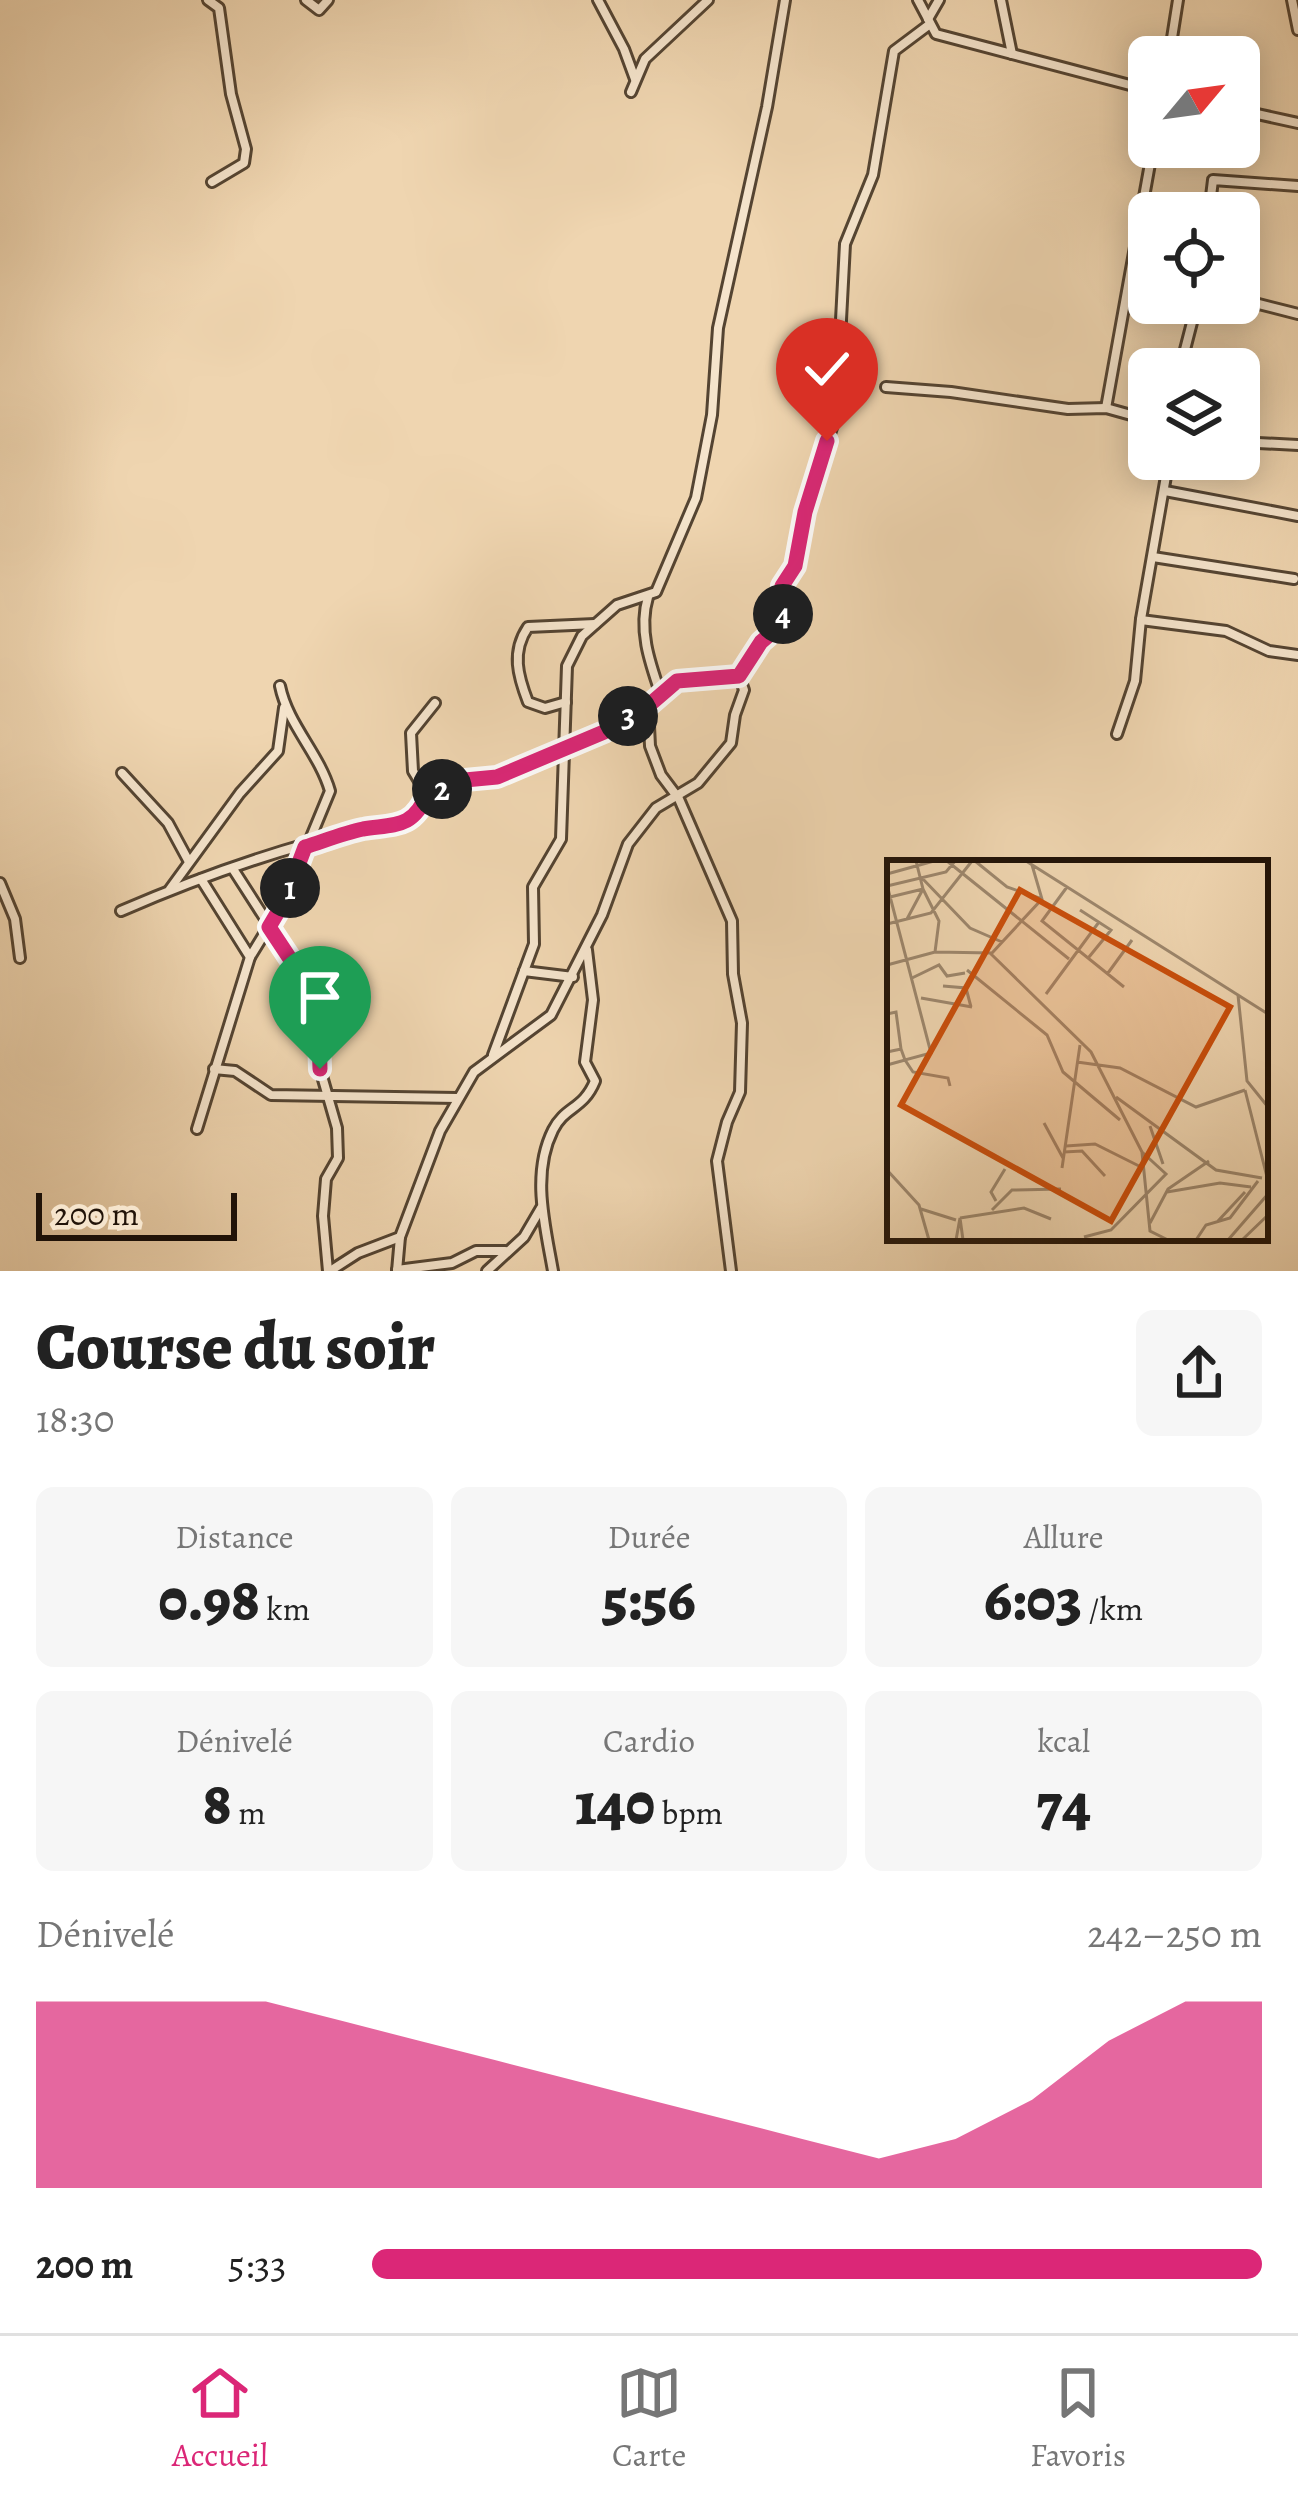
<!DOCTYPE html>
<html lang="fr">
<head>
<meta charset="utf-8">
<style>
  :root { --surface:#fff; --page:#f6f6f6; --text:#222; --muted:#767676; --line:#e0e0e0; --accent:#db2777 }
  body { margin:0; font-family:Alegreya,serif; background:var(--page); color:var(--text); height:100vh; display:flex; flex-direction:column; font-size:45px; white-space:nowrap }
  * { box-sizing:border-box; margin:0 }
  p { font-size:39px; color:var(--muted) }
  .icon { flex:none; width:66px; height:66px; fill:none; stroke:currentColor; stroke-width:2; stroke-linecap:round; stroke-linejoin:round }
  .map { position:relative; height:1271px; overflow:hidden }
  .sheet { display:flex; flex-direction:column; background:var(--surface); flex:1 }
  .sheet>* { flex:none }
  .needle { width:78px; rotate:61deg }
  .buttons { position:absolute; left:1128px; top:36px; display:grid; gap:24px }
  .buttons a { display:grid; place-items:center; width:132px; height:132px; border-radius:18px; background:var(--surface); box-shadow:0 6px 30px #0003; font-size:60px }
  .scale { position:absolute; left:36px; bottom:30px; width:201px; box-sizing:border-box; padding-left:12px; border:6px solid #211308; border-top:0; font-size:33px; line-height:42px; white-space:nowrap; color:#211308; -webkit-text-stroke:9px #f5e4cc; paint-order:stroke }
  .pin { position:absolute; display:grid; place-items:center; width:102px; height:102px; color:#fff; margin:-123px -51px; border-radius:50% 50% 50% 0; rotate:-45deg; box-shadow:0 0 12px #0007 }
  .pin .icon { rotate:45deg }
  .km { position:absolute; width:60px; height:60px; margin:-30px; border-radius:50%; background:#222; color:#fff; font-size:33px; line-height:60px; text-align:center }
  .round { display:grid; place-items:center; flex:none; width:126px; height:126px; border-radius:18px; background:var(--page) }
  .overview { display:flex; align-items:center; justify-content:space-between; height:204px; padding:0 36px }
  h1 { font-size:66px; font-weight:800; line-height:90px }
  .metrics { display:grid; grid-template-columns:repeat(3,1fr); gap:18px; height:204px; padding:12px 36px }
  .metrics div { display:grid; align-content:center; border-radius:18px; background:var(--page); text-align:center }
  .metrics b { font-size:60px; font-weight:800 }
  .metrics small { font-size:33px; font-weight:400 }
  .metrics p { font-size:33px }
  .chart { height:336px; padding:24px 36px }
  .chart p { display:flex; justify-content:space-between }
  .chart svg { width:100%; height:216px; margin-top:12px; fill:var(--accent); opacity:.7 }
  ul { padding:0 36px; list-style:none; font-size:39px }
  li { display:grid; grid-template-columns:192px 144px 1fr; align-items:center; height:90px }
  li i { height:30px; border-radius:15px; background:var(--accent) }
  .tab-bar { display:flex; justify-content:space-around; align-items:center; height:168px; border-top:3px solid var(--line); background:var(--surface); font-size:33px; color:var(--muted) }
  .tab-bar a { display:grid; justify-items:center; gap:6px }
  .tab-bar .active { color:var(--accent) }
  .map>svg:first-child { display:block }
</style>
</head>
<body>
<div class="map">
<svg width="1298" height="1271" viewBox="0 0 1298 1271">
  <rect width="100%" height="100%" fill="#efd5b0"/>
  <filter id="stains"><feTurbulence type="fractalNoise" baseFrequency=".00167" numOctaves="4"/><feColorMatrix values="0 0 0 0 .2 0 0 0 0 .09 0 0 0 0 .02 0 0 0 .5 -.17"/></filter>
  <radialGradient id="worn" r=".72"><stop offset=".6" stop-color="#630" stop-opacity="0"/><stop offset="1" stop-color="#630" stop-opacity=".3"/></radialGradient>
  <g fill="none" stroke-linecap="round" stroke-linejoin="round">
    <g stroke="#544432" stroke-width="14">
      <g id="minor">
        <polyline points="208,0 219,8 231,94 246,149 244,163 212,182"/>
        <polyline points="306,0 319,10 328,0"/>
        <polyline points="598,0 624,49 635,79"/>
        <polyline points="918,0 936,34 1149,90"/>
        <polyline points="1001,0 1012,54"/>
        <polyline points="1292,0 1298,30"/>
        <polyline points="928,19 939,0"/>
        <polyline points="1169,57 1178,0"/>
        <polyline points="631,92 645,59 708,0"/>
        <polyline points="1239,110 1298,123"/>
        <polyline points="1209,213 1213,180 1298,186"/>
        <polyline points="1239,299 1298,314"/>
        <polyline points="1180,369 1197,303"/>
        <polyline points="886,387 951,392 1068,409 1106,408 1149,420"/>
        <polyline points="1106,408 1153,147"/>
        <polyline points="1239,442 1298,445"/>
        <polyline points="1165,491 1298,516"/>
        <polyline points="1153,557 1294,579"/>
        <path d="M648 597C638 630 650 663 661 695"/>
        <polyline points="1141,620 1226,631 1269,651 1298,655"/>
        <path d="M566 702 545 708 528 702C518 676 511 652 528 627L595 624"/>
        <polyline points="648,706 650,746 661,775 679,799 732,921 733,974 742,1023 740,1092 727,1122 717,1161 731,1271"/>
        <polyline points="1117,734 1135,681 1141,619 1169,459"/>
        <polyline points="122,773 168,823 188,860"/>
        <polyline points="427,794 413,771 411,733 435,703"/>
        <polyline points="233,869 318,1001 320,1069 337,1128 338,1158 326,1179 323,1216 328,1271"/>
        <polyline points="0,883 15,919 20,958"/>
        <polyline points="170,889 240,793 278,751 284,708"/>
        <path d="M121 911C197 878 279 849 360 830 370 828 379 832 388 830 406 827 421 810 427 794L465 780 497 777 604 732 648 706 677 681 739 676"/>
        <path d="M250 957 285 900 330 791C319 753 288 725 280 686"/>
        <polyline points="524,971 573,977"/>
        <polyline points="493,1055 534,944 533,887 561,839 567,666 582,636 617,605 656,592 696,498 712,415 718,328 767,107 785,0"/>
        <polyline points="214,1069 235,1071 271,1095 457,1098"/>
        <polyline points="197,1129 250,957 201,879"/>
        <polyline points="397,1270 452,1263 476,1251 505,1251"/>
        <polyline points="330,1271 358,1253 400,1237 440,1131 474,1072 551,1015 602,915 628,844 656,808 698,783 731,743 735,715 744,690 739,676 761,642 783,623 782,586 795,565 805,512 836,415 845,244 873,175 894,51 930,24"/>
        <polyline points="397,1271 400,1237"/>
        <polyline points="487,1271 524,1237 541,1208"/>
        <path d="M553 1271C545 1225 531 1174 553 1130 565 1106 583 1110 595 1081L585 1062 593 1000 587 950"/>
      </g>
    </g>
    <use href="#minor" stroke="#f5e4cc" stroke-width="8"/>
  </g>
  <g fill="none" stroke-linecap="round" stroke-linejoin="round">
    <g stroke="#fff" stroke-width="24">
      <path id="route" d="M320 1069 318 1001 269 927 285 900 305 847C324 841 344 833 363 829 394 824 413 829 427 794L465 780 497 777 604 732 648 706 677 681 739 676 761 642 783 623 782 586 795 566 805 512 827 441"/>
    </g>
    <use href="#route" stroke="#db2777" stroke-width="15"/>
  </g>
  <g transform="translate(887 860)">
    <rect width="381" height="381" fill="#efd5b0"/>
    <path fill="none" stroke="#9d876d" stroke-width="3" d="M60 1 182 99M88 1 120 27 155 39M139 1 381 154M0 14 47 1M34 17 83 68 115 82M0 25 44 193 18 200 14 189 0 192M0 26 59 12 68 1M180 27 155 61 237 127M3 37 36 29 52 61 48 92M193 50 224 70 202 97M20 59 36 29 29 1M0 64 44 53 85 1M103 93 204 192 255 292 263 371 281 380M0 105 48 92 105 93 155 39 145 5M80 110 160 175 176 212 233 260M221 113 245 80M25 118 52 105 60 116 78 113M56 126 79 128 84 147M159 134 212 62M351 135 360 221 381 247M34 138 85 147M0 154 9 152 14 189M190 202 233 208 309 247 358 230M0 205 18 200 26 212 61 218 63 226M358 230 381 321M229 237 329 310 375 318M157 263 176 298M263 266 276 304M179 286 208 284 254 307M177 292 195 291 218 316M175 308 193 185M0 310 32 345 42 380M280 332 333 323 364 327M109 341 104 332 118 309M34 349 69 360M105 350 125 330 174 329M73 358 137 348 164 359M331 361 358 332M263 363 281 329 322 301M197 377 224 370 279 314 255 292M69 380 73 358 76 380M309 380 319 365 343 358 371 321M341 380 381 334M355 380 381 355"/>
    <path fill="#ca4e0b" fill-opacity="0.15" stroke="#ca4e0b" stroke-width="6" d="M133 30 343 147 224 361 14 245Z"/>
    <rect width="381" height="381" fill="none" stroke="#211308" stroke-width="6"/>
  </g>
  <rect width="100%" height="100%" filter="url(#stains)"/>
  <rect width="100%" height="100%" fill="url(#worn)"/>
</svg>
<div class="buttons">
<a><svg class="needle" viewBox="-14 -14 28 28"><path d="M0-13l5 13h-10z" fill="#e53935"/><path d="M0 13l5-13h-10z" fill="#767676"/></svg></a>
<a><svg class="icon" aria-label="locate" viewBox="0 0 24 24"><circle cx="12" cy="12" r="6"/><path d="M12 2v4M12 18v4M2 12h4M18 12h4"/></svg></a>
<a><svg class="icon" aria-label="layers" viewBox="0 0 24 24"><path d="M12 4l9 5-9 5-9-5zM3 14l9 5 9-5"/></svg></a>
</div>
<div class="scale">200 m</div>
<div class="pin" style="left:320px;top:1069px;background:#1e9e55"><svg class="icon" aria-label="arrive" viewBox="0 0 24 24"><path d="M6 21V4h12l-3 4 3 4H6"/></svg></div>
<div class="pin" style="left:827px;top:441px;background:#d93025"><svg class="icon" aria-label="check" viewBox="0 0 24 24"><path d="M5 12l5 5 9-10"/></svg></div>
<b class="km" style="left:290px;top:888px">1</b>
<b class="km" style="left:442px;top:789px">2</b>
<b class="km" style="left:628px;top:716px">3</b>
<b class="km" style="left:783px;top:614px">4</b>
</div>
<section class="sheet">
<div class="overview"><div><h1>Course du soir</h1><p>18:30</p></div><a class="round"><svg class="icon" aria-label="share" viewBox="0 0 24 24"><path d="M12 15V3M7 8l5-5 5 5M5 13v7h14v-7"/></svg></a></div>
<div class="metrics">
<div><p>Distance</p><b>0.98<small> km</small></b></div>
<div><p>Durée</p><b>5:56</b></div>
<div><p>Allure</p><b>6:03<small> /km</small></b></div>
</div>
<div class="metrics">
<div><p>Dénivelé</p><b>8<small> m</small></b></div>
<div><p>Cardio</p><b>140<small> bpm</small></b></div>
<div><p>kcal</p><b>74</b></div>
</div>
<div class="chart"><p><span>Dénivelé</span>242–250 m</p>
<svg viewBox="0 0 160 44" preserveAspectRatio="none"><path d="M0 44V6L10 6L20 6L30 6L40 10L50 14L60 18L70 22L80 26L90 30L100 34L110 38L120 34L130 26L140 14L150 6L160 6V44z"/></svg>
</div>
<ul>
<li><b>200 m</b>5:33<i style="width:100%"></i></li>
</ul>
</section>
<nav class="tab-bar">
<a class="active"><svg class="icon" aria-label="home" viewBox="0 0 24 24"><path d="M3 11l9-7 9 7M6 9v11h12V9"/></svg>Accueil</a>
<a><svg class="icon" aria-label="map" viewBox="0 0 24 24"><path d="M3 6l6-2 6 2 6-2v14l-6 2-6-2-6 2zM9 4v14M15 6v14"/></svg>Carte</a>
<a><svg class="icon" aria-label="saved" viewBox="0 0 24 24"><path d="M7 4h10v16l-5-4-5 4z"/></svg>Favoris</a>
</nav>
</body>
</html>
